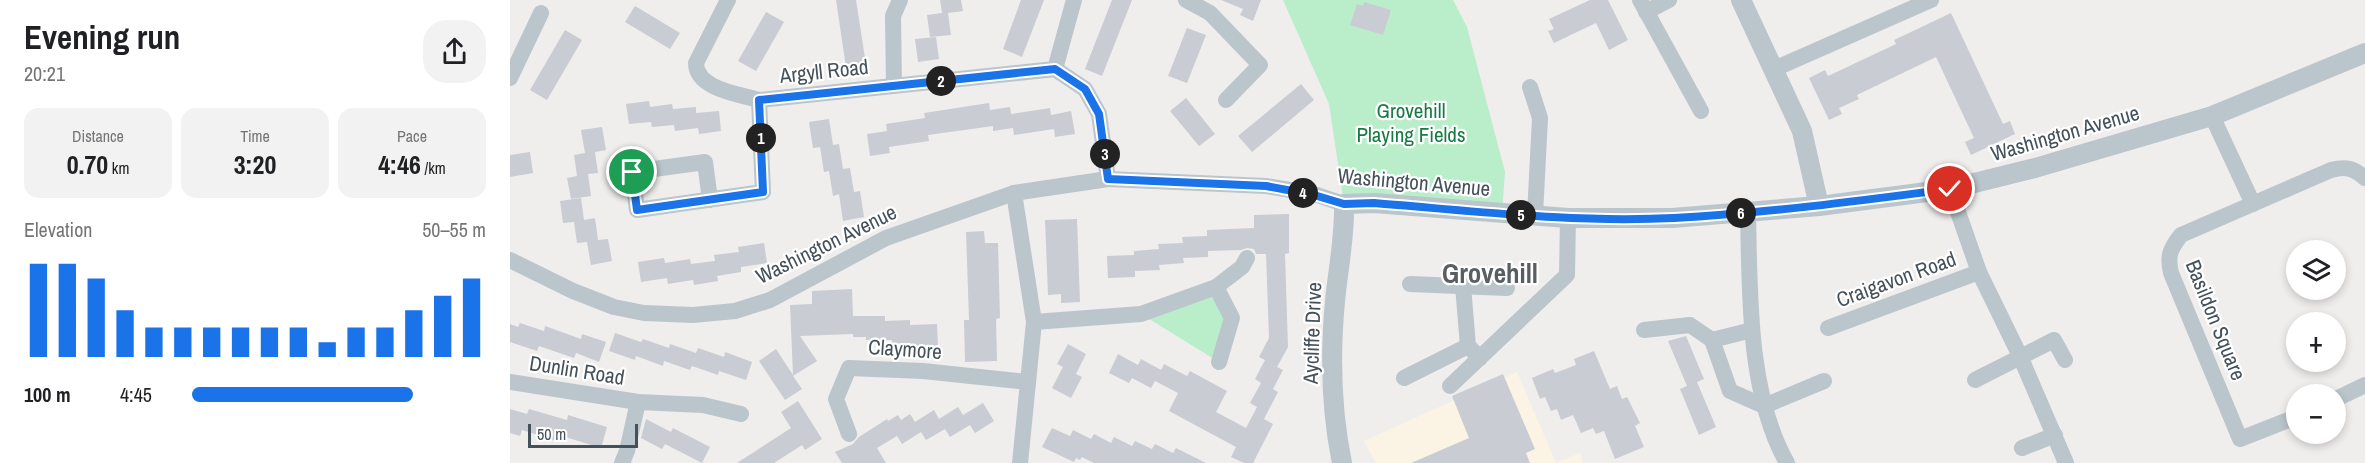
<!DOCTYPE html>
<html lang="en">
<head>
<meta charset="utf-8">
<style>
  :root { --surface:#fff; --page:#f2f2f2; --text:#202124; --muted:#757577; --accent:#1a73e8 }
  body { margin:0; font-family:"Archivo Narrow",sans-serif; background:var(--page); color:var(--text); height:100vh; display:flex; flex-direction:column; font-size:22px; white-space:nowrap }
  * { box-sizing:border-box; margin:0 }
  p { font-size:20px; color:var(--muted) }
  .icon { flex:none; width:33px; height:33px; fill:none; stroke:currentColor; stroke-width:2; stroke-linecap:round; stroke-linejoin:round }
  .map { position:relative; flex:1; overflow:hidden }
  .drawer { display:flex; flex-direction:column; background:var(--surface); width:510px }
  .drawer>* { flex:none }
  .tools { position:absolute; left:1776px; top:240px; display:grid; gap:12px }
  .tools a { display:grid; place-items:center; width:60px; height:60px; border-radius:50%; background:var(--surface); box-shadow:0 3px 9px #0003; font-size:30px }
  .scale { position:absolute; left:18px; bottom:15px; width:110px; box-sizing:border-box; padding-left:6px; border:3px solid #45515a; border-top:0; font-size:16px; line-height:21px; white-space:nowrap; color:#45515a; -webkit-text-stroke:4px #fff; paint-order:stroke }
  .pin { position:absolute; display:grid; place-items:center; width:51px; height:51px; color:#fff; margin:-26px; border:3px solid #fff; border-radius:50%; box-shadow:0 2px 6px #0007 }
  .km { position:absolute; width:30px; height:30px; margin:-15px; border-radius:50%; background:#222; color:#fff; font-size:16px; line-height:30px; text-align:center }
  .round { display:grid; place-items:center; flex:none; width:63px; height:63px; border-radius:24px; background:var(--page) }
  .overview { display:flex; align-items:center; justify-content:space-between; height:102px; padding:0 24px }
  h1 { font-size:33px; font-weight:700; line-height:45px }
  .stats { display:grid; grid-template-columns:repeat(3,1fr); gap:9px; height:102px; padding:6px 24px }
  .stats div { display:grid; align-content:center; border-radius:15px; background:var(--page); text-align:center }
  .stats b { font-size:26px; font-weight:700 }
  .stats small { font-size:16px; font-weight:400 }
  .stats p { font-size:16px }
  .chart { height:168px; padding:12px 24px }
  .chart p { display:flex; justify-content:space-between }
  .chart svg { width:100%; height:108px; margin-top:6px; stroke:var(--accent); stroke-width:6 }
  ul { padding:0 24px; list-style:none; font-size:20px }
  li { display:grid; grid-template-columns:96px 72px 1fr; align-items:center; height:45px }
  li i { height:15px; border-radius:8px; background:var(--accent) }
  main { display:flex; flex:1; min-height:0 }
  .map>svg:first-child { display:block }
</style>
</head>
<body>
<main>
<section class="drawer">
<div class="overview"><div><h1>Evening run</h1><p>20:21</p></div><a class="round"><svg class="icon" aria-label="share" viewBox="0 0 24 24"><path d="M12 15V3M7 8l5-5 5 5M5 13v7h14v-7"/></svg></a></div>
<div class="stats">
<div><p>Distance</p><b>0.70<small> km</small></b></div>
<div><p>Time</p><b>3:20</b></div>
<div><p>Pace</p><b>4:46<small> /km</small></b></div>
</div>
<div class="chart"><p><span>Elevation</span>50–55 m</p>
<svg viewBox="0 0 160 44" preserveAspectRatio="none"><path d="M5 44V6M15 44V6M25 44V12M35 44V25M45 44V32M55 44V32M65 44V32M75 44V32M85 44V32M95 44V32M105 44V38M115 44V32M125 44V32M135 44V25M145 44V19M155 44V12"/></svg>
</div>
<ul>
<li><b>100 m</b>4:45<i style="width:75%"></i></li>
</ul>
</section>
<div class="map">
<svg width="1855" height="463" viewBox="0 0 1855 463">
  <rect width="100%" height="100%" fill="#f0eded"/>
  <polygon fill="#fbf4e5" points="1007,372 1046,463 1070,453 1073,463 866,463 854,441"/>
  <g fill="#baeecb">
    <polygon points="773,0 943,0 957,27 995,172 992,214 834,204 819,104"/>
    <polygon points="706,287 722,318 709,362 631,314"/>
  </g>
  <g fill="#c9ccd2">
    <polygon points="326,0 346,0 357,71 337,74"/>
    <polygon points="430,0 451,0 453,11 438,13 441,35 420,37 417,15 432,13"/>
    <polygon points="511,0 534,0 512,57 493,49"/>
    <polygon points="602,0 622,0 592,76 575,69"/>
    <polygon points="711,0 751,0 743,21 730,15 733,9"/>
    <polygon points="1080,0 1098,0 1118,40 1099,50 1086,23 1044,43 1038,31 1044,29 1039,19"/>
    <polygon points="854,2 881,10 873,35 840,25 847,4 853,6"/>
    <polygon points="125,6 170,33 160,49 115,22"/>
    <polygon points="256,12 274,22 246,71 228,61"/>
    <polygon points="1441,13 1493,124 1500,121 1505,134 1461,155 1455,142 1464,138 1426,57 1347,95 1349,99 1329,108 1332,114 1319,120 1299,78 1315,70 1318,76 1386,44 1384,40"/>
    <polygon points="677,28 696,35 677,83 658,76"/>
    <polygon points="55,30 72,40 37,100 20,90"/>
    <polygon points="426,37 429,59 408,62 405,39"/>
    <polygon points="791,84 804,100 742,152 728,136"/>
    <polygon points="676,98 705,134 689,146 660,111"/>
    <polygon points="139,101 140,107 162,104 163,109 186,107 186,113 209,111 211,131 189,134 188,128 165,131 164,125 142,127 141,122 119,124 116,104"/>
    <polygon points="479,103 480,110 500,107 501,114 540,108 541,115 561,111 565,134 545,137 544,129 504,135 503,128 483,131 483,126 418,135 419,141 379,147 380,153 360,156 357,134 377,131 376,124 415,118 414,113"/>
    <polygon points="319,119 323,145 329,144 333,169 340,168 344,192 350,191 354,217 333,221 329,194 323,196 319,171 314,172 310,147 303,148 299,122"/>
    <polygon points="92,127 96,150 85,152 88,173 78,174 81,196 61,199 57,178 67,176 64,155 75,153 71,130"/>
    <polygon points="20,152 23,173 0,177 0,155"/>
    <polygon points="71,198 74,220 85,218 88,240 98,239 102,261 81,265 77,242 67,243 64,222 53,223 50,201"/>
    <polygon points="779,214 779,253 775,254 778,347 767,367 773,370 763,389 768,392 754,419 763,424 743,463 734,463 721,457 726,447 659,411 668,393 645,381 641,388 622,378 619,383 599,373 608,354 628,365 631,359 651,370 654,364 677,376 680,371 717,391 706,412 736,428 747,407 740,403 751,383 745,379 755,360 749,357 759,338 756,254 746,254 744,249 737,248 731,250 698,251 698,257 673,258 674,263 649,265 650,270 625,271 625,277 598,278 597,256 624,255 624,251 649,249 648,244 673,243 672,237 697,236 697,230 744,228 744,215"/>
    <polygon points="567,219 570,302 551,303 551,294 538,295 535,220"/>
    <polygon points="474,231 475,243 488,243 490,318 486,319 487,361 455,362 454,320 459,320 456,232"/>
    <polygon points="254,243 257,263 231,267 231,272 207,276 208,281 184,285 183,280 158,284 157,278 131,282 128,262 154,258 155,263 180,259 181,264 205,261 204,255 229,252 228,247"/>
    <polygon points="342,289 343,316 375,316 375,321 400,320 400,325 427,324 428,346 421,346 421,349 408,349 408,346 401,346 401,343 382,344 382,340 356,340 356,337 343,337 343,334 290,336 307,361 283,376 292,389 275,400 249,361 266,349 283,375 280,305 302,304 302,291"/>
    <polygon points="10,323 34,331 35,326 71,339 72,334 96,342 89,362 66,353 64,358 29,346 27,351 0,342 0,324 8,327"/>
    <polygon points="105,333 131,342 133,339 159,348 160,344 186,353 188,348 214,357 215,352 242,362 236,380 209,371 208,375 182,366 180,370 154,361 153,366 126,356 125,360 99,351"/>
    <polygon points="1176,336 1194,379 1187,382 1206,427 1189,435 1170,389 1177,386 1158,341"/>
    <polygon points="558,344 576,354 566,374 572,377 561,398 542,388 553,367 547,364"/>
    <polygon points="1084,351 1100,389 1107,386 1112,399 1117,397 1130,423 1125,426 1134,447 1105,459 1094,431 1086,434 1083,428 1071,433 1063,415 1051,420 1047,409 1041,411 1035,397 1030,399 1022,378 1043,369 1045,373 1066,365 1064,359"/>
    <polygon points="993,374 1025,449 1016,453 1020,463 901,463 959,438 942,396"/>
    <polygon points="288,401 312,439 295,450 292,445 264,463 227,463 281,428 271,412"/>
    <polygon points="473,403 484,421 465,433 460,425 440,437 435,429 416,440 411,432 392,444 387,436 367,448 376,463 332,463 325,452 343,444 349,437 377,419 378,421 388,415 391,420 400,414 405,422 424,410 429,419 448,407 453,415"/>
    <polygon points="0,409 17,414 19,409 57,420 58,415 97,427 91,448 52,436 50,442 12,430 10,436 0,433"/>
    <polygon points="136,419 161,432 163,428 200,447 192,463 155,444 152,449 131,438"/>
    <polygon points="542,428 560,436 563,430 581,439 584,434 601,443 604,437 622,446 625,441 642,449 645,444 663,453 666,448 696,463 584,463 572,457 570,460 566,458 564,462 532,447"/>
  </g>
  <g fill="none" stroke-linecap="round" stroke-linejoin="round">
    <g stroke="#bbc5cc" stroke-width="16">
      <path d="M218 0 186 63C186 89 229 94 249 100L545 69 575 89 589 114 598 179"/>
      <polyline points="676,0 700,13 750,65 716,100"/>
      <polyline points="1130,0 1191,111"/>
      <polyline points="1136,12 1159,0"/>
      <polyline points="545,69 564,0"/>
      <polyline points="1264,69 1421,0"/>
      <polyline points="0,78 31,13"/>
      <polyline points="384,86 383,16 390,0"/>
      <polyline points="1020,87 1030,118 1025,215"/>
      <polyline points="1702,116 1743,204"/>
      <polyline points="1440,189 1469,272 1510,356 1556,463"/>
      <polyline points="504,193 524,322 510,463"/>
      <polyline points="200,200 195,162 122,172 127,210 253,192 249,100"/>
      <path d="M1238 213C1240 292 1237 392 1277 463"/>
      <polyline points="0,260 63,291 104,307 134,313 183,315 225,311 260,300 376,238 504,193 598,179 756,186 804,194 834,204"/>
      <polyline points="900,284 997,288"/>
      <polyline points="953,286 958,346 970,358"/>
      <polyline points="706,287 722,318 709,362"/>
      <polyline points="524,322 631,314 706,287 732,267 737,258"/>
      <polyline points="1318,328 1469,272"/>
      <polyline points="1134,330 1180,325 1202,340"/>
      <polyline points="1242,330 1202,340 1220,391 1254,406 1314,381"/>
      <polyline points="894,378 958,346"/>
      <polyline points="1465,380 1544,340 1555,360"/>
      <polyline points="0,382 128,402 193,405 231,414"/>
      <polyline points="940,386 1057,275 1058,218"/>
      <polyline points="1826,399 1855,385"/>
      <path d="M1786 417 1730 439 1661 273C1657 256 1660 249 1671 235L1821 170C1836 166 1843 168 1855 178"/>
      <polyline points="339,434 326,399 339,368 413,371 518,382"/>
      <polyline points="1512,448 1545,435"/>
      <polyline points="112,463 117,451 128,402"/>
    </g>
    <g stroke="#bbc5cc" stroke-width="20">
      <polyline points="1231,0 1292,131 1309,206"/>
      <path d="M832 463C821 410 820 355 825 301 828 269 835 237 834 204L864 203 1058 218H1162L1309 206 1440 189 1525 168 1702 116 1855 53"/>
    </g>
  </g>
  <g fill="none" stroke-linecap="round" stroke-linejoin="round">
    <g stroke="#fff" stroke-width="12">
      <path id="route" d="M122 172 127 210 253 192 249 100 545 69 575 89 589 114 598 179 756 186 804 195 834 204 864 203C964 211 1064 223 1164 218 1257 213 1348 201 1440 189"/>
    </g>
    <use href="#route" stroke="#1a73e8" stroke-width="8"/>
  </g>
  <g text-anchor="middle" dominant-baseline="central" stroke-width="4.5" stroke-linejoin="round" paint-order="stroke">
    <g font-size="21" fill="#45515a" stroke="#fff">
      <text transform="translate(314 71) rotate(-6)">Argyll Road</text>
      <text transform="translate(1555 133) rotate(-16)">Washington Avenue</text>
      <text transform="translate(904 182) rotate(5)">Washington Avenue</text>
      <text transform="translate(316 244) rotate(-26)">Washington Avenue</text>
      <text transform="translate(1386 279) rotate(-20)">Craigavon Road</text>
      <text transform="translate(1706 320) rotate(68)">Basildon Square</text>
      <text transform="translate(802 333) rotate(-88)">Aycliffe Drive</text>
      <text transform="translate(395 349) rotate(4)">Claymore</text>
      <text transform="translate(67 370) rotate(9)">Dunlin Road</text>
    </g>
    <g font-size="21" fill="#177a43" stroke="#fff">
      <text x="901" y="110">Grovehill<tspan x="901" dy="24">Playing Fields</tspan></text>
    </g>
    <g font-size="27" font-weight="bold" fill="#595e62" stroke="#fff">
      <text x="980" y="273">Grovehill</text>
    </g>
  </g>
</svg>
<div class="tools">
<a><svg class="icon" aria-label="layers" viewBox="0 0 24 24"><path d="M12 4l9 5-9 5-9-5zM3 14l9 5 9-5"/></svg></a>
<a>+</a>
<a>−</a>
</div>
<div class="scale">50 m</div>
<div class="pin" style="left:122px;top:172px;background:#1e9e55"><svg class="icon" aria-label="arrive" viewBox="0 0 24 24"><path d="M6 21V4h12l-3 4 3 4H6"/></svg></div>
<div class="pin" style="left:1440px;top:189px;background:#d93025"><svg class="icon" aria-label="check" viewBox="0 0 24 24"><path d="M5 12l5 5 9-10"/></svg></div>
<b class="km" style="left:251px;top:138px">1</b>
<b class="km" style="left:431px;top:81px">2</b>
<b class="km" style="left:595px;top:154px">3</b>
<b class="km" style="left:793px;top:193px">4</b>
<b class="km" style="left:1011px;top:215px">5</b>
<b class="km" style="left:1231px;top:213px">6</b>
</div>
</main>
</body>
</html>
